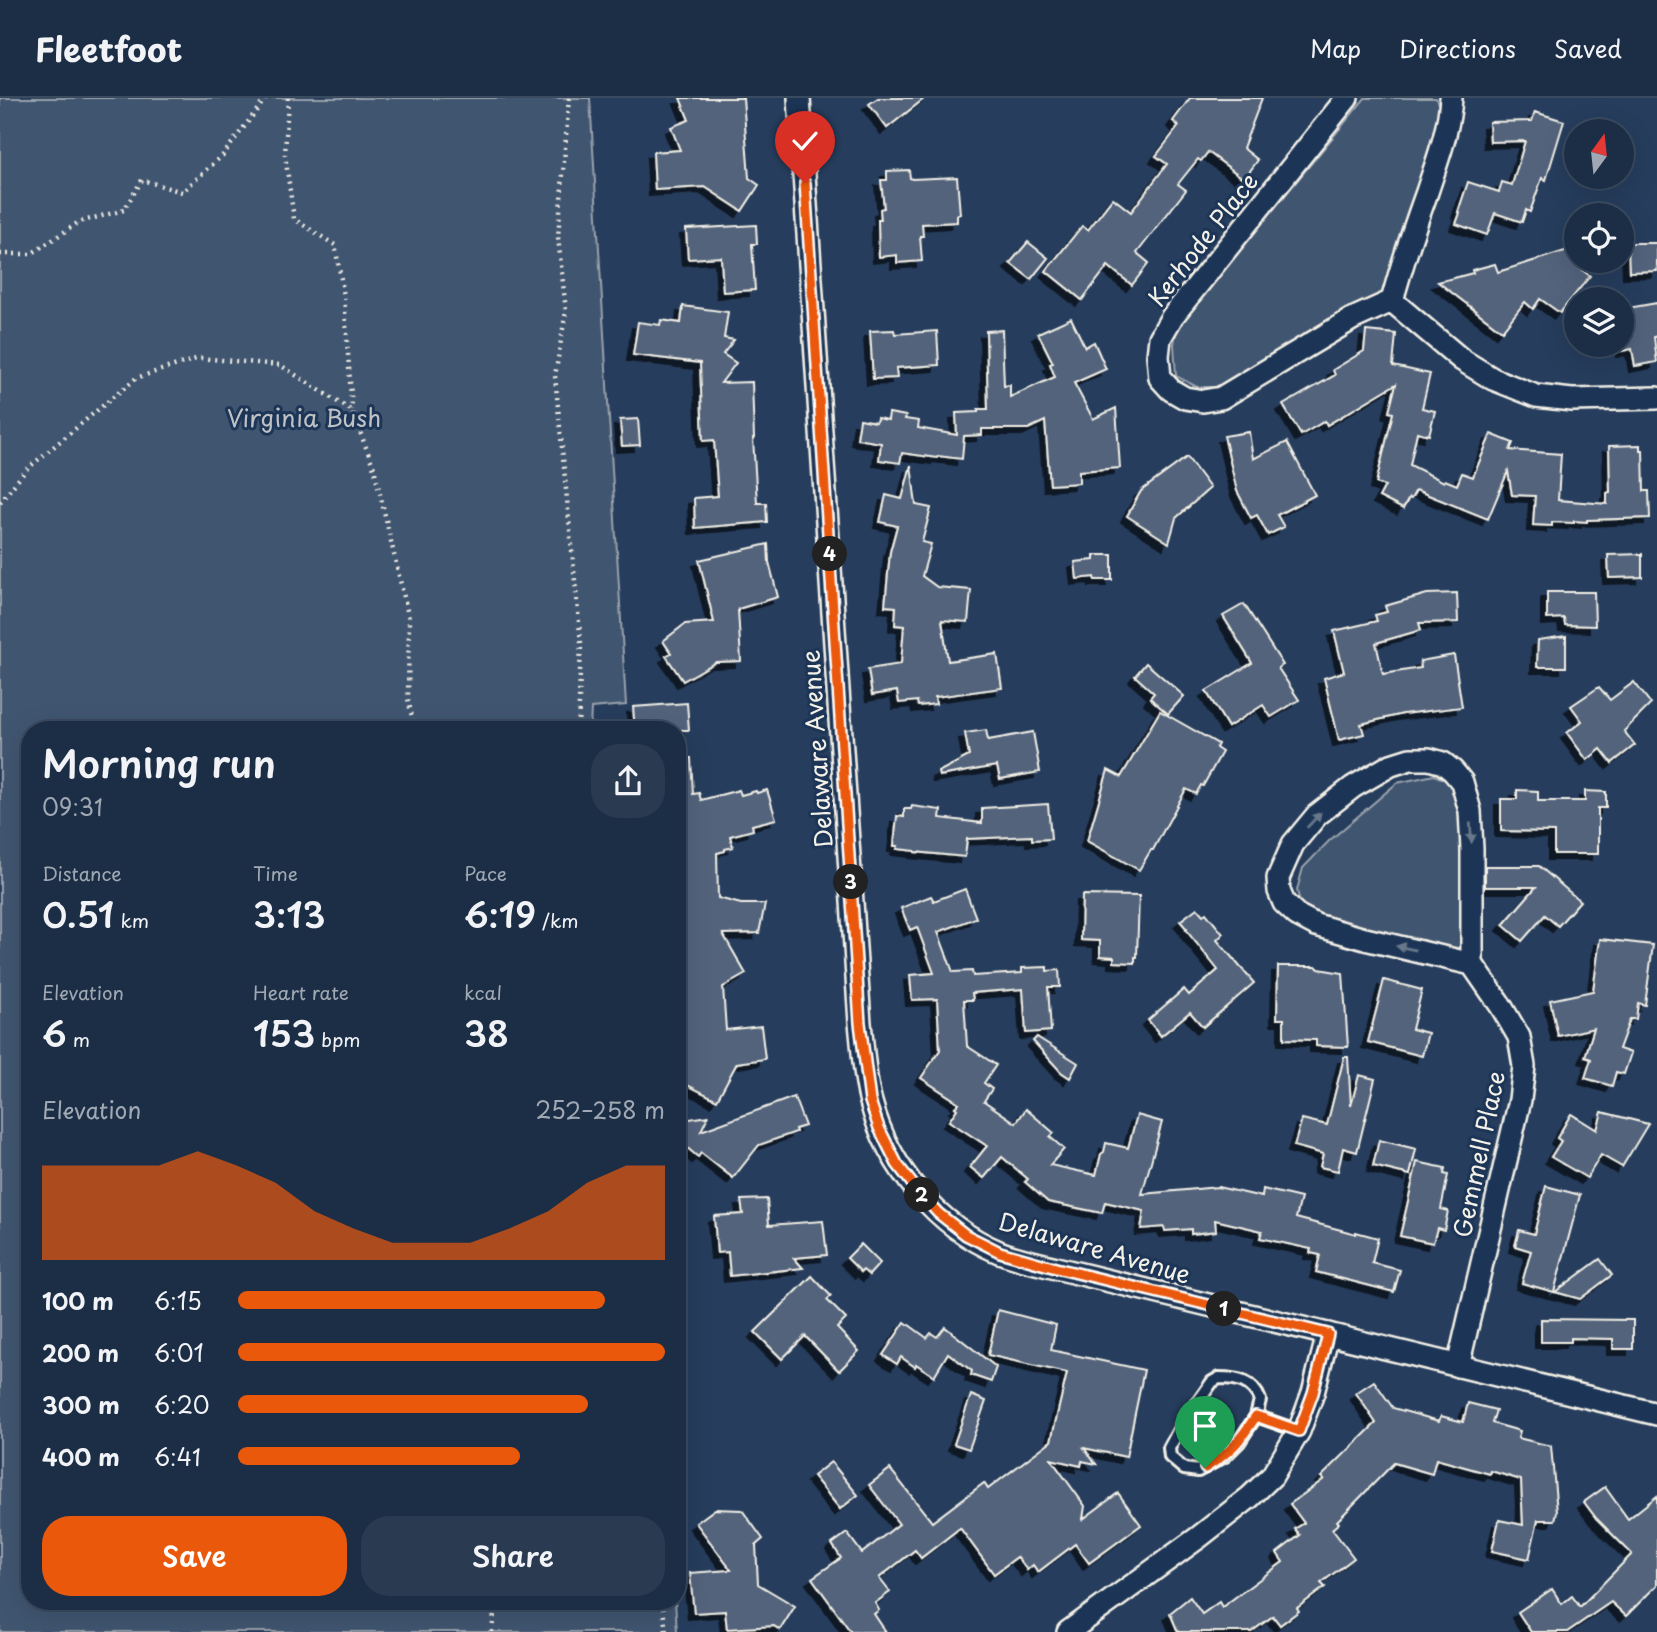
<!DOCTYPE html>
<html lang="en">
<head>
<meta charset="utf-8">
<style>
  :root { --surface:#1c2e46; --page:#293a51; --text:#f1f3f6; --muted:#a0a8b3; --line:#3a4a5f; --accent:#ea580c }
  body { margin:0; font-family:"Playpen Sans",sans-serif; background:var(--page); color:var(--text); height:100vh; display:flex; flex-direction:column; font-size:26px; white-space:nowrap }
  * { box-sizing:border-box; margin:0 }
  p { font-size:23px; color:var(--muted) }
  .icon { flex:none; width:38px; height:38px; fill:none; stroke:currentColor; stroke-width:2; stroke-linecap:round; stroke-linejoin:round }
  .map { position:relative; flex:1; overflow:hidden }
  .details { position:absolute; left:21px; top:623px; width:665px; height:889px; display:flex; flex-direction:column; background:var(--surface); border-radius:28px; box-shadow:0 7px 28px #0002,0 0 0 2px var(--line) }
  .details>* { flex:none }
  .needle { width:46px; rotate:15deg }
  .tools { position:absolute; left:1564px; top:21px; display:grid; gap:14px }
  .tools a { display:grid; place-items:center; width:70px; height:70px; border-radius:50%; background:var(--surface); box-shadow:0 7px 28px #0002,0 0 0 2px var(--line); font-size:35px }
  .pin { position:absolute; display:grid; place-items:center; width:60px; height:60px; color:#fff; margin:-72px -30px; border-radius:50% 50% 50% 0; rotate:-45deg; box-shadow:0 0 7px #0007 }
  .pin .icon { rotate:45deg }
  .km { position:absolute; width:35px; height:35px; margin:-18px; border-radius:50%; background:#222; color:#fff; font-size:19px; line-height:35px; text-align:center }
  .round { display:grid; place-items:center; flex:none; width:74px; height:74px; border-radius:28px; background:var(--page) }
  .headline { display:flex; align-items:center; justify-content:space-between; height:119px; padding:0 21px }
  h1 { font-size:38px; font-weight:600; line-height:52px }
  .stats { display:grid; grid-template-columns:repeat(3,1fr); gap:10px; height:119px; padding:7px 21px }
  .stats div { display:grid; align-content:center }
  .stats b { font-size:35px; font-weight:600 }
  .stats small { font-size:19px; font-weight:400 }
  .stats p { font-size:19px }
  .chart { height:196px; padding:14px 21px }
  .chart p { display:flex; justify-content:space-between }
  .chart svg { width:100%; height:126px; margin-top:7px; fill:var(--accent); opacity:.7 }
  .cta { display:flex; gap:14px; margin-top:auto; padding:14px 21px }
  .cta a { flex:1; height:80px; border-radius:28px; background:var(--accent); color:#fff; font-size:28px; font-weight:600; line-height:80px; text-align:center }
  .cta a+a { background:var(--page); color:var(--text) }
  ul { padding:0 21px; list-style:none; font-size:23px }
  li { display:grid; grid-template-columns:112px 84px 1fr; align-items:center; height:52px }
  li i { height:18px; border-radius:9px; background:var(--accent) }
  header { display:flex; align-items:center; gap:42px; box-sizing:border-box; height:98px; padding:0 35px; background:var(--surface); border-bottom:2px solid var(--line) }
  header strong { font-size:33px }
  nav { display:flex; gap:38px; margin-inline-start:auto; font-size:24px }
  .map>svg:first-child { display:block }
</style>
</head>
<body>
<header>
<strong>Fleetfoot</strong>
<nav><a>Map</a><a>Directions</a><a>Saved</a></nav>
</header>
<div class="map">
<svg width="1657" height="1534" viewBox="0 0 1657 1534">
  <defs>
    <filter id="shadow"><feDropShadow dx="-6" dy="6" stdDeviation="0" flood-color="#0009"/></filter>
  </defs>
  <rect width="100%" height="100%" fill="#263d5d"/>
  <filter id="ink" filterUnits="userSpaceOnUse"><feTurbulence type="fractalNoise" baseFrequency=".0143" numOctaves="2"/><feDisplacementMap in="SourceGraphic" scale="14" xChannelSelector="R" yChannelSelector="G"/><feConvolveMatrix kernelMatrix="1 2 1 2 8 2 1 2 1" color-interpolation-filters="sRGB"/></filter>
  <g filter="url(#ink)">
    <g fill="#40546f" stroke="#9aa2ac" stroke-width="2">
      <polygon points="0,0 590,0 626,607 591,610 590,632 30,632 30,1503 675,1503 677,1534 0,1534"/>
      <polygon points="1365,0 1436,0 1442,18 1385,196 1226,289 1197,289 1176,278 1174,246 1177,229"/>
      <polygon points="1434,677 1464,690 1469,857 1328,827 1301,810 1297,792 1303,770 1329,743 1397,685"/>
    </g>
    <g fill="#52647b" stroke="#f4f1e8" stroke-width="2" filter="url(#shadow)">
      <polygon points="680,0 743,0 749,80 759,87 742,113 705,89 655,92 653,54 680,52 671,29 689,22"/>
      <polygon points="878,0 925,0 887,30 869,6"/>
      <polygon points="1190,0 1262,0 1243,50 1258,62 1244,81 1208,54 1201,63 1198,61 1178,86 1186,92 1137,155 1149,165 1132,187 1108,168 1082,202 1046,173 1082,128 1088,132 1113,100 1131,114 1167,66 1156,58 1179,28 1173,23"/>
      <polygon points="1535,14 1564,23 1546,82 1542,80 1530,114 1526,112 1522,124 1495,115 1487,137 1456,126 1460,115 1458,114 1468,84 1499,94 1502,84 1512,87 1525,43 1490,44 1489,24 1532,23"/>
      <polygon points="909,72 910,80 912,81 957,79 960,116 957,117 957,124 922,126 923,138 920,138 922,163 897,165 897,157 879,159 878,122 881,122 880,111 884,110 881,82 887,82 887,73"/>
      <polygon points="756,127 757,146 752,146 755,192 723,194 721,159 688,161 686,131"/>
      <polygon points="1028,144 1048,160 1031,181 1010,165"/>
      <polygon points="1628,145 1657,145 1657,173 1629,174"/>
      <polygon points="1571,151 1577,156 1577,163 1586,163 1580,170 1590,178 1560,215 1540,201 1533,211 1525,204 1502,233 1438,184 1473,175 1472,172 1495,166 1498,174"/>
      <polygon points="1657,205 1657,238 1654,239 1657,264 1635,268 1632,251 1622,253 1622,211"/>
      <polygon points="683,208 728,214 724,240 734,242 723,256 736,265 721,285 752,284 754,340 753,340 757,405 766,405 767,424 695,430 694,400 718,398 714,342 703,343 700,265 633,257 638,224 660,227 661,222 681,225"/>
      <polygon points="1071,220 1085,249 1094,244 1106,271 1074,285 1093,321 1116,310 1120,370 1079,373 1079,385 1050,387 1045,323 1028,331 982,331 982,337 964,338 962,361 938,358 937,360 902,355 900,365 879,362 881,345 857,341 860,321 876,324 877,320 888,322 889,315 906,318 905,321 919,323 918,330 957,337 956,315 978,314 978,311 988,311 986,233 1002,232 1004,288 1010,287 1010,299 1055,279 1050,266 1053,265 1038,235"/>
      <polygon points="894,232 895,236 937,233 939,267 896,270 897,280 873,281 870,233"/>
      <polygon points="1366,233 1396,236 1393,268 1430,276 1422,310 1435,313 1429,337 1417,334 1410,367 1444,384 1445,382 1457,387 1462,375 1473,379 1491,336 1513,345 1510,352 1561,356 1558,402 1607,406 1607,395 1610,394 1609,348 1640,347 1640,352 1643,352 1644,393 1649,393 1650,420 1587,422 1587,424 1574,423 1574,425 1552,424 1552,428 1533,427 1535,398 1512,397 1508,373 1488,421 1416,392 1411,401 1409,400 1403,411 1379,399 1385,388 1376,385 1393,315 1389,314 1396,286 1327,327 1325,323 1301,337 1283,307 1335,277 1333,272 1364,253"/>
      <polygon points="638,321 640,347 622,348 620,322"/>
      <polygon points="1249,334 1253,361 1287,344 1315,397 1277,417 1284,429 1268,437 1257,417 1251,420 1237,393 1224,338"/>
      <polygon points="1187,359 1210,390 1176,420 1169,445 1127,418 1141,393"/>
      <polygon points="911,367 916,407 931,410 922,444 931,446 922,478 937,489 971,492 968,524 942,522 948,563 997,556 1002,590 935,599 936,606 918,608 917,603 899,605 897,593 872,597 868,571 901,566 904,528 895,527 896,509 885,508 890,454 897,428 880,424 886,397 902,401"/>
      <polygon points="768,446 769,464 778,499 738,511 741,563 716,564 683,583 666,558 671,555 663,543 685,526 714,524 699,462"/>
      <polygon points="1642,456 1642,479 1609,480 1608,457"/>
      <polygon points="1094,457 1112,457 1112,482 1095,482 1094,479 1077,481 1075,464 1094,462"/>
      <polygon points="1547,494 1594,494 1595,528 1565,527 1564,520 1547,521"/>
      <polygon points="1457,495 1458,524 1419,525 1421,532 1376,545 1383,576 1421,570 1420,563 1454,557 1462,609 1403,616 1361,626 1364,636 1339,642 1324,580 1344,574 1334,533 1377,523 1375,517 1387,514 1385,508 1427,496"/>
      <polygon points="1244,506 1283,567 1278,570 1299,602 1271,619 1263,607 1228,629 1206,593 1252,565 1223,518"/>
      <polygon points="1566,538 1566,569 1537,569 1538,542"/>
      <polygon points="1146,565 1184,598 1168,616 1150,600 1154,595 1135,578"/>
      <polygon points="1634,584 1651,606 1624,633 1635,647 1612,665 1601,651 1587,662 1567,635 1582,623 1571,608 1599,589 1610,602"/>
      <polygon points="687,605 689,632 635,632 633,609"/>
      <polygon points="1160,613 1218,646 1216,650 1222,654 1203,688 1201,687 1196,696 1186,691 1153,752 1151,752 1139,772 1087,743 1108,672 1121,679"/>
      <polygon points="986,632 988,642 1033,634 1040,674 1000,681 997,668 939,678 938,674 969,658 965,635"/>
      <polygon points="677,660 691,660 693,696 699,695 701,702 739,692 741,697 756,693 757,695 767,692 776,721 752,727 753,732 730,738 733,749 725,751 725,753 717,755 718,800 741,806 765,806 759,835 723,836 746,876 723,889 726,932 761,928 765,961 737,965 717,1002 677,982 677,929 683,929 681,900 677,897 677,796 679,795 678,777 684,777 677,750"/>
      <polygon points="1517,692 1538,693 1538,703 1585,703 1585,693 1606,694 1606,710 1598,710 1598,756 1554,756 1554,734 1501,733 1501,701 1517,701"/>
      <polygon points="1048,706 1051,741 1032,742 1032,738 967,741 965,759 915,754 915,753 897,751 898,748 894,748 897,718 904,719 904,711 911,711 912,708 941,712 940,720 982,725 982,710"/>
      <polygon points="1485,768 1539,768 1580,803 1558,828 1545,817 1522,843 1503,827 1536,789 1485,789"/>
      <polygon points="965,791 976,820 938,834 953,874 972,873 973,878 1022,875 1022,870 1047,869 1047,873 1059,872 1060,889 1048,889 1051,933 1026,935 1023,891 972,895 973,902 964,902 967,948 996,967 984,985 992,991 984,1003 1016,1025 1026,1011 1054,1035 1050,1039 1064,1051 1050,1067 1096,1077 1101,1056 1104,1054 1106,1045 1128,1050 1137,1017 1162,1024 1142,1096 1218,1089 1262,1099 1263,1091 1301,1100 1296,1120 1356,1136 1356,1134 1378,1140 1372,1165 1400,1172 1394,1194 1316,1174 1320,1157 1310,1155 1311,1151 1260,1140 1262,1133 1215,1122 1216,1133 1191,1136 1191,1131 1165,1133 1164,1129 1141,1131 1144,1113 1105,1104 1102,1115 1048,1104 1025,1084 1028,1081 1002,1059 984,1080 970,1069 987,1048 949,1023 957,1011 955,1009 959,1005 921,980 940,952 937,901 912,902 910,877 934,875 917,829 910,832 901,810 931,798 934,803"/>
      <polygon points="1082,797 1139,798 1137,859 1135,859 1135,865 1114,864 1114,859 1100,858 1100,843 1081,842"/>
      <polygon points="1197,810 1203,817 1206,815 1223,836 1217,842 1254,885 1203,929 1190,914 1161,938 1148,922 1184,891 1189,897 1218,872 1186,832 1187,831 1180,823"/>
      <polygon points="1600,841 1653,847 1645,907 1638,905 1636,921 1630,921 1619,951 1631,955 1624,976 1616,974 1612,988 1585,980 1591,961 1585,959 1594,930 1558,938 1550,902 1593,893"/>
      <polygon points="1278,868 1316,868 1319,871 1343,875 1348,949 1316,948 1316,942 1284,941 1284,921 1277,921"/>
      <polygon points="1384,882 1422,892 1412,931 1428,935 1422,958 1368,944"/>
      <polygon points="1037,939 1078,965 1070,980 1061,974 1033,943"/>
      <polygon points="1344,959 1348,959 1351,1008 1359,977 1375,981 1357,1054 1343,1050 1338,1073 1320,1069 1323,1056 1294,1048 1302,1021 1327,1027"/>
      <polygon points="794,999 805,1028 795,1031 796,1034 759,1047 733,1080 701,1055 698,1059 677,1041 677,1023 708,1018 701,1033"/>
      <polygon points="1602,1014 1648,1026 1622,1069 1601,1057 1587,1080 1551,1059 1561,1043 1557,1040 1571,1016 1597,1032"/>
      <polygon points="1379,1042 1416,1051 1410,1077 1373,1068"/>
      <polygon points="1417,1064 1445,1070 1444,1076 1448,1077 1441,1111 1448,1113 1444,1132 1437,1130 1433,1145 1400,1138"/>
      <polygon points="1546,1088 1580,1097 1554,1194 1522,1185 1531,1153 1515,1148 1519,1132 1534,1136"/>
      <polygon points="767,1101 769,1127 823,1123 827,1157 794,1160 803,1170 730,1178 728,1154 717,1155 714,1118 743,1116 741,1102"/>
      <polygon points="861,1146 880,1165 869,1177 863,1172 861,1174 847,1160"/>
      <polygon points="1600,1161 1612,1177 1580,1201 1555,1194"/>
      <polygon points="812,1178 831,1198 827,1202 846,1221 837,1230 859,1253 839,1273 805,1238 782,1261 755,1234"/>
      <polygon points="998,1212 1056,1227 1051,1252 1144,1272 1126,1359 1084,1350 1096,1366 1082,1363 1081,1368 1051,1361 1085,1408 1083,1421 1118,1395 1141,1427 1089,1465 1075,1446 1038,1474 1033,1467 1027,1472 1017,1459 994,1476 960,1430 921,1460 915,1452 879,1480 890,1494 875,1505 879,1512 874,1516 886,1534 851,1534 812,1480 841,1460 832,1446 847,1435 862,1455 899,1426 869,1387 890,1371 932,1424 984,1385 988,1391 1051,1343 1067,1275 988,1257"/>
      <polygon points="1541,1221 1633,1222 1633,1251 1613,1251 1613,1241 1571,1240 1571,1244 1541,1244"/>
      <polygon points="905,1224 927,1240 931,1235 937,1239 945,1229 996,1269 991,1284 971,1277 972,1273 948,1255 934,1278 916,1266 915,1269 901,1259 897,1266 883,1257"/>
      <polygon points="1374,1283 1393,1310 1439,1323 1441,1318 1463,1324 1468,1305 1496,1312 1492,1325 1520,1333 1518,1340 1551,1348 1557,1414 1555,1422 1538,1422 1529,1461 1492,1453 1499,1422 1523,1427 1521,1382 1491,1373 1490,1376 1436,1361 1432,1376 1394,1365 1337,1423 1339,1425 1332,1431 1354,1460 1321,1485 1325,1489 1297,1510 1299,1513 1280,1527 1273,1518 1251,1534 1178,1534 1170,1515 1190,1499 1202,1516 1219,1504 1222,1509 1283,1464 1277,1455 1300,1437 1295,1431 1304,1425 1290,1406 1324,1381 1321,1379 1376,1325 1356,1295"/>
      <polygon points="971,1297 986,1303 969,1351 954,1346"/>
      <polygon points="831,1364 858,1397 840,1411 813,1378"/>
      <polygon points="1605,1389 1628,1421 1657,1398 1657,1487 1626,1518 1611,1504 1567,1534 1531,1534 1518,1514 1552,1491 1562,1506 1572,1498 1580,1509 1632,1456 1596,1420 1584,1404"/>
      <polygon points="715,1411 742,1412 763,1441 756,1447 758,1486 795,1508 780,1532 774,1528 727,1531 725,1513 694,1515 690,1475 731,1472 696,1425"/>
    </g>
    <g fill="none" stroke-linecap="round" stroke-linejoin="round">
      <g stroke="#f4f1e8" stroke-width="16">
        <g id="service">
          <path d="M1219 1280C1237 1280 1253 1283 1260 1302L1256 1318 1239 1344 1225 1358 1198 1373 1184 1371 1170 1359 1169 1350 1181 1328 1212 1284Z"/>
          <polyline points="1256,1318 1299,1333"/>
        </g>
      </g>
      <g stroke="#f4f1e8" stroke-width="26">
        <g id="minor">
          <path d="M799 0 860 925C863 951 864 979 871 1004 888 1069 937 1128 999 1154 1017 1161 1037 1165 1056 1170L1657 1316"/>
          <polyline points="1347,0 1172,219 1160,240 1158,258 1160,280 1171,292 1185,300 1203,303 1221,300 1352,221 1392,203"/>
          <polyline points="1392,203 1462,262 1493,281 1536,298 1572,302 1657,300"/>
          <path d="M1392 203C1402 166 1414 130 1427 94 1437 63 1449 33 1451 0"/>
          <polyline points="1458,1268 1520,1002 1524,968 1519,939 1501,908 1472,866 1472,751 1470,713 1462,684 1453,673 1443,665 1429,661 1410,661 1391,667 1353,689 1317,717 1293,746 1278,780 1279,793 1284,805 1297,817 1316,827 1365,841 1472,866"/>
          <polyline points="1068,1534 1199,1439 1250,1399 1272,1378 1299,1333 1313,1295 1328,1236"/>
        </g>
      </g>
      <g stroke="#f4f1e8" stroke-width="4.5" stroke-dasharray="2 5" stroke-linecap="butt">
        <polyline points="288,0 285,57 294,121 335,147 344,198 352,312"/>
        <polyline points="569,0 558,139 566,213 555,278 581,545 578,632"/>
        <polyline points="0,156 31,156 79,124 124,112 142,82 182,94 223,57 266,0"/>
        <polyline points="0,404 27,371 136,280 199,260 280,267 352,313 374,370 409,521 408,601 415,632"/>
        <polyline points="662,1503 666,1534"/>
        <polyline points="492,1534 494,1516 494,1503"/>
      </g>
      <use href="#service" stroke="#1d3557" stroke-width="10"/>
      <use href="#minor" stroke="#1d3557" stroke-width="21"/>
    </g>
    <defs><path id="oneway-solid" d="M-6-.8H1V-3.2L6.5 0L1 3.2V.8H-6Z" transform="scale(1.75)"/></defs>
    <g fill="#68778a">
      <use href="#oneway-solid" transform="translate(1314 722) rotate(-47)"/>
      <use href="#oneway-solid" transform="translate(1471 735) rotate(86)"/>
      <use href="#oneway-solid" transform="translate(1406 850) rotate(-168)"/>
    </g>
  </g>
  <g fill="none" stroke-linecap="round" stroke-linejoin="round" filter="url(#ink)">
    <g stroke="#fff" stroke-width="14">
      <path id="route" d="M805 85 860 925 870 1003 879 1030 897 1066 917 1092 938 1115 966 1137 1000 1154 1056 1170 1328 1236 1313 1295 1299 1333 1256 1318C1239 1344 1231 1354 1205 1370"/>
    </g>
    <use href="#route" stroke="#ea580c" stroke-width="9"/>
  </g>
  <g text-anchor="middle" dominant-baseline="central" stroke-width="6" stroke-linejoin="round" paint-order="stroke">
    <g font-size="24" fill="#f4f1e8" stroke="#1d3557">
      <text transform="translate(1202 141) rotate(-52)">Kerhode Place</text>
      <text transform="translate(816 651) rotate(-94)">Delaware Avenue</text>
      <text transform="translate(1478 1056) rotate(-78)">Gemmell Place</text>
      <text transform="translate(1095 1149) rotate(16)">Delaware Avenue</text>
    </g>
    <g font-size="24" fill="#bec2c4" stroke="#1d3557">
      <text x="304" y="319">Virginia Bush</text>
    </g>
  </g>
</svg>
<div class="tools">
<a><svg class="needle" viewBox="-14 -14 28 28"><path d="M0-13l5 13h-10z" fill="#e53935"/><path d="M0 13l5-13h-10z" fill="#a0a8b3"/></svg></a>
<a><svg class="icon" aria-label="locate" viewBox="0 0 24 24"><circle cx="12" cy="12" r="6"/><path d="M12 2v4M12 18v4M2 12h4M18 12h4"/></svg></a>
<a><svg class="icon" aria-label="layers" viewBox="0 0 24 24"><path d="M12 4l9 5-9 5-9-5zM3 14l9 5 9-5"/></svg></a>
</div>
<div class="pin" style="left:1205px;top:1370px;background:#1e9e55"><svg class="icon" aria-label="arrive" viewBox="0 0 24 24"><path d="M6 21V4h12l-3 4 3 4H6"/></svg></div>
<div class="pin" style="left:805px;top:85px;background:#d93025"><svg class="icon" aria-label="check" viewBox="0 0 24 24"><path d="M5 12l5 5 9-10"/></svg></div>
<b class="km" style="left:1224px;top:1211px">1</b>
<b class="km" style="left:922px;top:1097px">2</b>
<b class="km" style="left:851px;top:784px">3</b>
<b class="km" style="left:830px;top:456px">4</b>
<section class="details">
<div class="headline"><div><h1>Morning run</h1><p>09:31</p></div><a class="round"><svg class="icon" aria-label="share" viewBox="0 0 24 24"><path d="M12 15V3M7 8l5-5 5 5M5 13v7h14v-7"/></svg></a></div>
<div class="stats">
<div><p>Distance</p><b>0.51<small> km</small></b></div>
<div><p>Time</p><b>3:13</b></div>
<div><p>Pace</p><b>6:19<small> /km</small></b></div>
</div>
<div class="stats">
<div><p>Elevation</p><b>6<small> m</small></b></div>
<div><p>Heart rate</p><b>153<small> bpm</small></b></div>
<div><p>kcal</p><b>38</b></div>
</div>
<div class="chart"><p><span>Elevation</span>252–258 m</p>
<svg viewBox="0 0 160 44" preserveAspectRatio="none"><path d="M0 44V11L10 11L20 11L30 11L40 6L50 11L60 17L70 27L80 33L90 38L100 38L110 38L120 33L130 27L140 17L150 11L160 11V44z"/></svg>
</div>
<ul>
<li><b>100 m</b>6:15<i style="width:86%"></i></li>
<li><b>200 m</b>6:01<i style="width:100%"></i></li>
<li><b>300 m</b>6:20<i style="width:82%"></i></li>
<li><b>400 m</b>6:41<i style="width:66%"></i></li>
</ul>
<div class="cta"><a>Save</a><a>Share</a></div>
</section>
</div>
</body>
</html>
